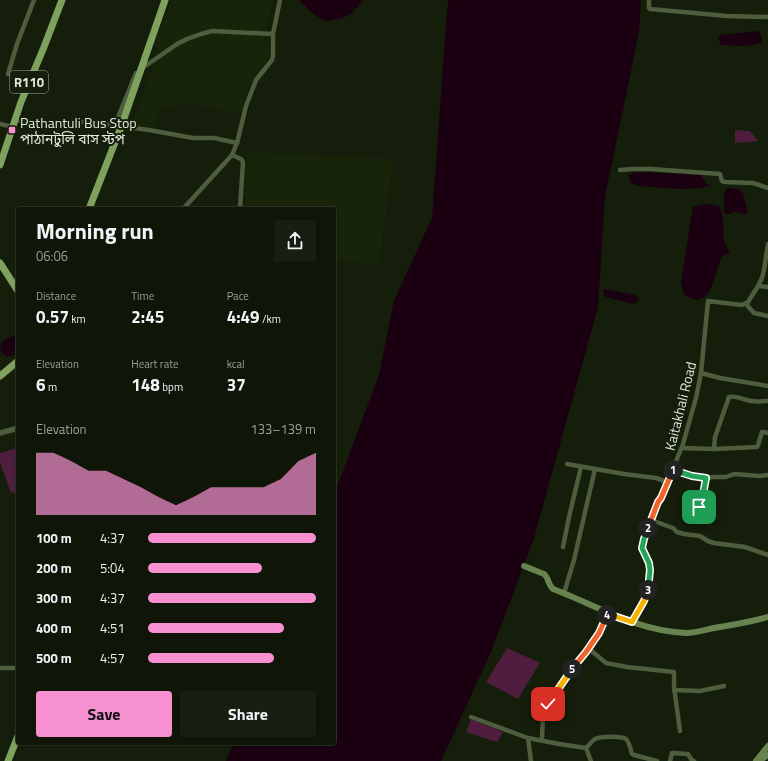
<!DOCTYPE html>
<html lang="en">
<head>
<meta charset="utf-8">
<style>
  :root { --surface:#0f1608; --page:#181f12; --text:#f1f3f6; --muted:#9b9f9c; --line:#2f3529; --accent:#f690d1 }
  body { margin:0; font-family:"Titillium Web","Noto Sans Bengali",sans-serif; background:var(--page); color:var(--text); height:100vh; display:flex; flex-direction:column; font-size:15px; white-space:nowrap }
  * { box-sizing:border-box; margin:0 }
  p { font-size:13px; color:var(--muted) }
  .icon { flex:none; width:22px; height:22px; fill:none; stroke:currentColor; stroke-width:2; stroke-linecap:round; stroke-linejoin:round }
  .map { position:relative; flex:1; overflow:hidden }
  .details { position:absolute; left:16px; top:207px; width:320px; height:538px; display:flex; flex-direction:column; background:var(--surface); border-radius:4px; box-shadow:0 1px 3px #0004,0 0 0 1px var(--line) }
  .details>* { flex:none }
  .pin { position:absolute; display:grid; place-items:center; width:34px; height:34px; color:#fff; margin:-17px; border-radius:8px; box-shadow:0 2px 6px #0006 }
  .km { position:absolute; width:20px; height:20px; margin:-10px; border-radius:50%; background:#222; color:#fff; font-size:11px; line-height:20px; text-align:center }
  .round { display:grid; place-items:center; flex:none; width:42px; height:42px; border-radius:4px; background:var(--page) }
  .headline { display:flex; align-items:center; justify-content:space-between; height:68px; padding:0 20px }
  h1 { font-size:22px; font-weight:700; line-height:30px }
  .stats { display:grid; grid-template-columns:repeat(3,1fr); gap:6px; height:68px; padding:4px 20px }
  .stats div { display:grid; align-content:center }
  .stats b { font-size:17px; font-weight:700 }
  .stats small { font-size:11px; font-weight:400 }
  .stats p { font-size:11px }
  .chart { height:112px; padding:8px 20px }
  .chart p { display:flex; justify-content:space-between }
  .chart svg { width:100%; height:72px; margin-top:4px; fill:var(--accent); opacity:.7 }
  .cta { display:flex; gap:8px; margin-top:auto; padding:8px 20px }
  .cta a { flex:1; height:46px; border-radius:4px; background:var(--accent); color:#111; font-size:16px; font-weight:700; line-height:46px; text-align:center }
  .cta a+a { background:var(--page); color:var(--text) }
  ul { padding:0 20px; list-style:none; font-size:13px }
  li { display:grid; grid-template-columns:64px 48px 1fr; align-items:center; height:30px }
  li i { height:10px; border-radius:5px; background:var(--accent) }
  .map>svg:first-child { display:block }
</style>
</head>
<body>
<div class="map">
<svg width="768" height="761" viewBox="0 0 768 761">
  <rect width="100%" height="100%" fill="#141e0a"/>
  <g fill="#172409">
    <polygon points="171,0 272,0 267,29 270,58 253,77 240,114 199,105 162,106 155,128 132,125 159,49 154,45"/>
    <polygon points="247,152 393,159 379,265 334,260 334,209 244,209"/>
  </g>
  <g fill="#4f1d3e">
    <polygon points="735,130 750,131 758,141 735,143"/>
    <polygon points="18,448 18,492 11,493 0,463 0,453"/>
    <polygon points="507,648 540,663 518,699 486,682"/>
    <polygon points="471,719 503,732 497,742 466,732"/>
  </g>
  <g fill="#1a0011">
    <path d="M299 0H362C355 12 346 19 332 20 330 21 328 22 326 21 319 20 304 5 299 0Z"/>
    <polygon points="449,0 641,0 639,32 605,197 598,307 534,538 491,652 441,761 226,761 234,743 334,743 334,495 379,375 394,301 432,218 447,11"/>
    <path d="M758 31 761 35 762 42C751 48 733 45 721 45L718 37 720 35Z"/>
    <path d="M642 172 700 175 703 178 706 183 708 184 710 186C687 192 662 187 639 186 632 184 629 183 629 175L634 173Z"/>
    <polygon points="728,188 738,189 743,193 748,212 745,214 735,212 728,214 724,213 724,194 726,189"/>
    <path d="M707 204 711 205 719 206 722 213 724 235 723 239 730 254 722 256C714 272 712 315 684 294L681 282 693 207 701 205Z"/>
    <path d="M605 289 635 295C638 297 640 298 638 302L633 304 606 297C604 295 603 293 603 290Z"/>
    <path d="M13 336 17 337C23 361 0 361 0 346 1 344 2 342 4 340 6 338 10 337 13 336Z"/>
  </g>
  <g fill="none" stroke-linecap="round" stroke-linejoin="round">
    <g stroke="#4d5d3e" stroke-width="4.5">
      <polyline points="649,0 649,8 650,9 727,16 768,17"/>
      <polyline points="141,69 177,44 187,39 201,34 212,31 273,34"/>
      <polyline points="8,74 17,44 34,0"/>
      <polyline points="15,120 47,125 68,125 83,122 95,123 105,124 114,127 126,127 149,130 193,138 214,138 237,143 232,155"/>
      <polyline points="0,124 13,127"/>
      <polyline points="114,127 136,73"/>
      <polyline points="237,143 246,106 256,80 272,60 273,56 273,34 280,0"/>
      <polyline points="620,170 632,169 651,169 720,174 722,181 725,182 753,183 768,188"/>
      <polyline points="183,209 232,155 241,159 243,162 240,209"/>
      <polyline points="758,286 768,287"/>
      <polyline points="746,304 754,313 768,316"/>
      <polyline points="701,373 720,378 768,386"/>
      <polyline points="682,448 714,449 757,447 758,445 762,432 764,432 768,433"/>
      <path d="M714 449 715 437 729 397C735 395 744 400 751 401 757 402 762 401 768 401"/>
      <polyline points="567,464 624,474 656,478 662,480 666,484"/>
      <polyline points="673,470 692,476 706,478 714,477 726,477 734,474 760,476 768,475"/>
      <polyline points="696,514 701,499 706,478"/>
      <polyline points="651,520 673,528 677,532 684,534 700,536 708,541 714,543 745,547 768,555"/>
      <polyline points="563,547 569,517 581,467"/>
      <polyline points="564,593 574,560 595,469"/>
      <polyline points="632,622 644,601 648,590 649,581 650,570 649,563 642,548 644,539 658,502 663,493 683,444 696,398 701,373 708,301 742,305 748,302 758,286 762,278 764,270 768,244"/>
      <polyline points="588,648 606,663 627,667 674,672 674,687 680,731"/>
      <polyline points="0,668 18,668"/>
      <polyline points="674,690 700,691 724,686"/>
      <path d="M471 717 528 738 559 744 586 748C589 745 592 741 595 739 600 736 622 736 626 739 629 742 631 750 632 754L634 755 657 761"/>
      <polyline points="528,738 531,761"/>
      <polyline points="542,740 543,712 570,671 585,652 599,633 608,613"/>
      <polyline points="586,748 591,761"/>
      <polyline points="670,761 672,753 673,753 688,754 691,759 694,761"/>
    </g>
    <polyline stroke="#4d5d3e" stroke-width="5.5" points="0,433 18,428"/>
    <g stroke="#698350" stroke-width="6">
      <path d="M524 566 544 574C549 578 548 585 553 589 598 606 637 631 686 633 695 633 705 630 714 628 732 625 750 622 768 617"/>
      <polyline points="756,761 768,746"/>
      <polyline points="756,761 762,759 768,755"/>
    </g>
    <g stroke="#7fa15e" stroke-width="7">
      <polyline points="0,165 21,102 44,47 62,0"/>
      <polyline points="89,209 121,127 165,0"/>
      <polyline points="0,263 18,291"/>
      <polyline points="0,376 18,361"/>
      <polyline points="8,761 18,736"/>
    </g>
  </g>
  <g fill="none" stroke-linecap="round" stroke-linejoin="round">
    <g stroke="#fff" stroke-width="8">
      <polyline id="split-1" points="673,470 692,476 706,478 704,489 699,507"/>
    </g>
    <g stroke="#fff" stroke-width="8">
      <polyline id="split-2" points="648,528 658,502 661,498 673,470"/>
    </g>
    <g stroke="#fff" stroke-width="8">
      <polyline id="split-3" points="648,590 650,570 649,563 642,548 644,539 648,528"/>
    </g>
    <g stroke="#fff" stroke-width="8">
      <polyline id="split-4" points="607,615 608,614 632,622 644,601 648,590"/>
    </g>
    <g stroke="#fff" stroke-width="8">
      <polyline id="split-5" points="572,669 586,652 599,633 607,615"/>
    </g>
    <g stroke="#fff" stroke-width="8">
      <polyline id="split-6" points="548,704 572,669"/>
    </g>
    <use href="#split-1" stroke="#22a559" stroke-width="5"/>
    <use href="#split-2" stroke="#f0652b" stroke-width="5"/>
    <use href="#split-3" stroke="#22a559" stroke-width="5"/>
    <use href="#split-4" stroke="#f5b400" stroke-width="5"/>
    <use href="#split-5" stroke="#f0652b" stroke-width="5"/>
    <use href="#split-6" stroke="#f5b400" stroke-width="5"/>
  </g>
  <rect fill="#f690d1" stroke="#141e0a" stroke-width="1.5" x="8" y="126" width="8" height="8" rx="2"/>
  <g text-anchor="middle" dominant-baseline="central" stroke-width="4" stroke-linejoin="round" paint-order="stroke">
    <rect fill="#141e0a" stroke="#a4ad9d" stroke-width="1" x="10" y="71" width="38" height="22" rx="3"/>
    <g font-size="13" font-weight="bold" fill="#e2eadc">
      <text x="29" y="82">R110</text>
    </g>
    <g font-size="14" fill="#e2eadc" stroke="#141e0a" text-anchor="start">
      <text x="20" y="122">Pathantuli Bus Stop<tspan x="20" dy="16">পাঠানটুলি বাস স্টপ</tspan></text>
    </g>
    <g font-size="14" fill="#e2eadc" stroke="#141e0a">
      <text transform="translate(680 406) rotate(-76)">Kaitakhali Road</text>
    </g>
  </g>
</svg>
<div class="pin" style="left:699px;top:507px;background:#1e9e55"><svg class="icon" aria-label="arrive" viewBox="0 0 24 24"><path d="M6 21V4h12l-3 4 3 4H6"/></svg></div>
<div class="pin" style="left:548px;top:704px;background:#d93025"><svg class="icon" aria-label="check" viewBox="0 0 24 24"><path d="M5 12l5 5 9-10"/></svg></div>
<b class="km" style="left:673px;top:470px">1</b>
<b class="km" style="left:648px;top:528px">2</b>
<b class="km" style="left:648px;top:590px">3</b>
<b class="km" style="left:607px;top:615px">4</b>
<b class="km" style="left:572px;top:669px">5</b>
<section class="details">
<div class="headline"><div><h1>Morning run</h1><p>06:06</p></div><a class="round"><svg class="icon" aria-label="share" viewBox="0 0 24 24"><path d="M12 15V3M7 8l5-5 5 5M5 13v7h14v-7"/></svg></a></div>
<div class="stats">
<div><p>Distance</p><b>0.57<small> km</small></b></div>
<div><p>Time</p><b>2:45</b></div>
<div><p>Pace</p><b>4:49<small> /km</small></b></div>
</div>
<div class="stats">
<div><p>Elevation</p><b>6<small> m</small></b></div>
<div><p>Heart rate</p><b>148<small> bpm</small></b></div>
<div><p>kcal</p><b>37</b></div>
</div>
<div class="chart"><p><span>Elevation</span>133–139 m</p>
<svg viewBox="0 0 160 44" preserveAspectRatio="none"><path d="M0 44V6L10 6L20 11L30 17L40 17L50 22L60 27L70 33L80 38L90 33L100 27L110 27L120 27L130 27L140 22L150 11L160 6V44z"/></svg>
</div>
<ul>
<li><b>100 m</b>4:37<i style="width:100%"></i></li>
<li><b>200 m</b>5:04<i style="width:68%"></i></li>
<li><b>300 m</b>4:37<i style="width:100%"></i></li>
<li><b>400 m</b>4:51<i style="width:81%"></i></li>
<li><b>500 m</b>4:57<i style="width:75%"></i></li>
</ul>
<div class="cta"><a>Save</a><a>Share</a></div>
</section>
</div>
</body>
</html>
